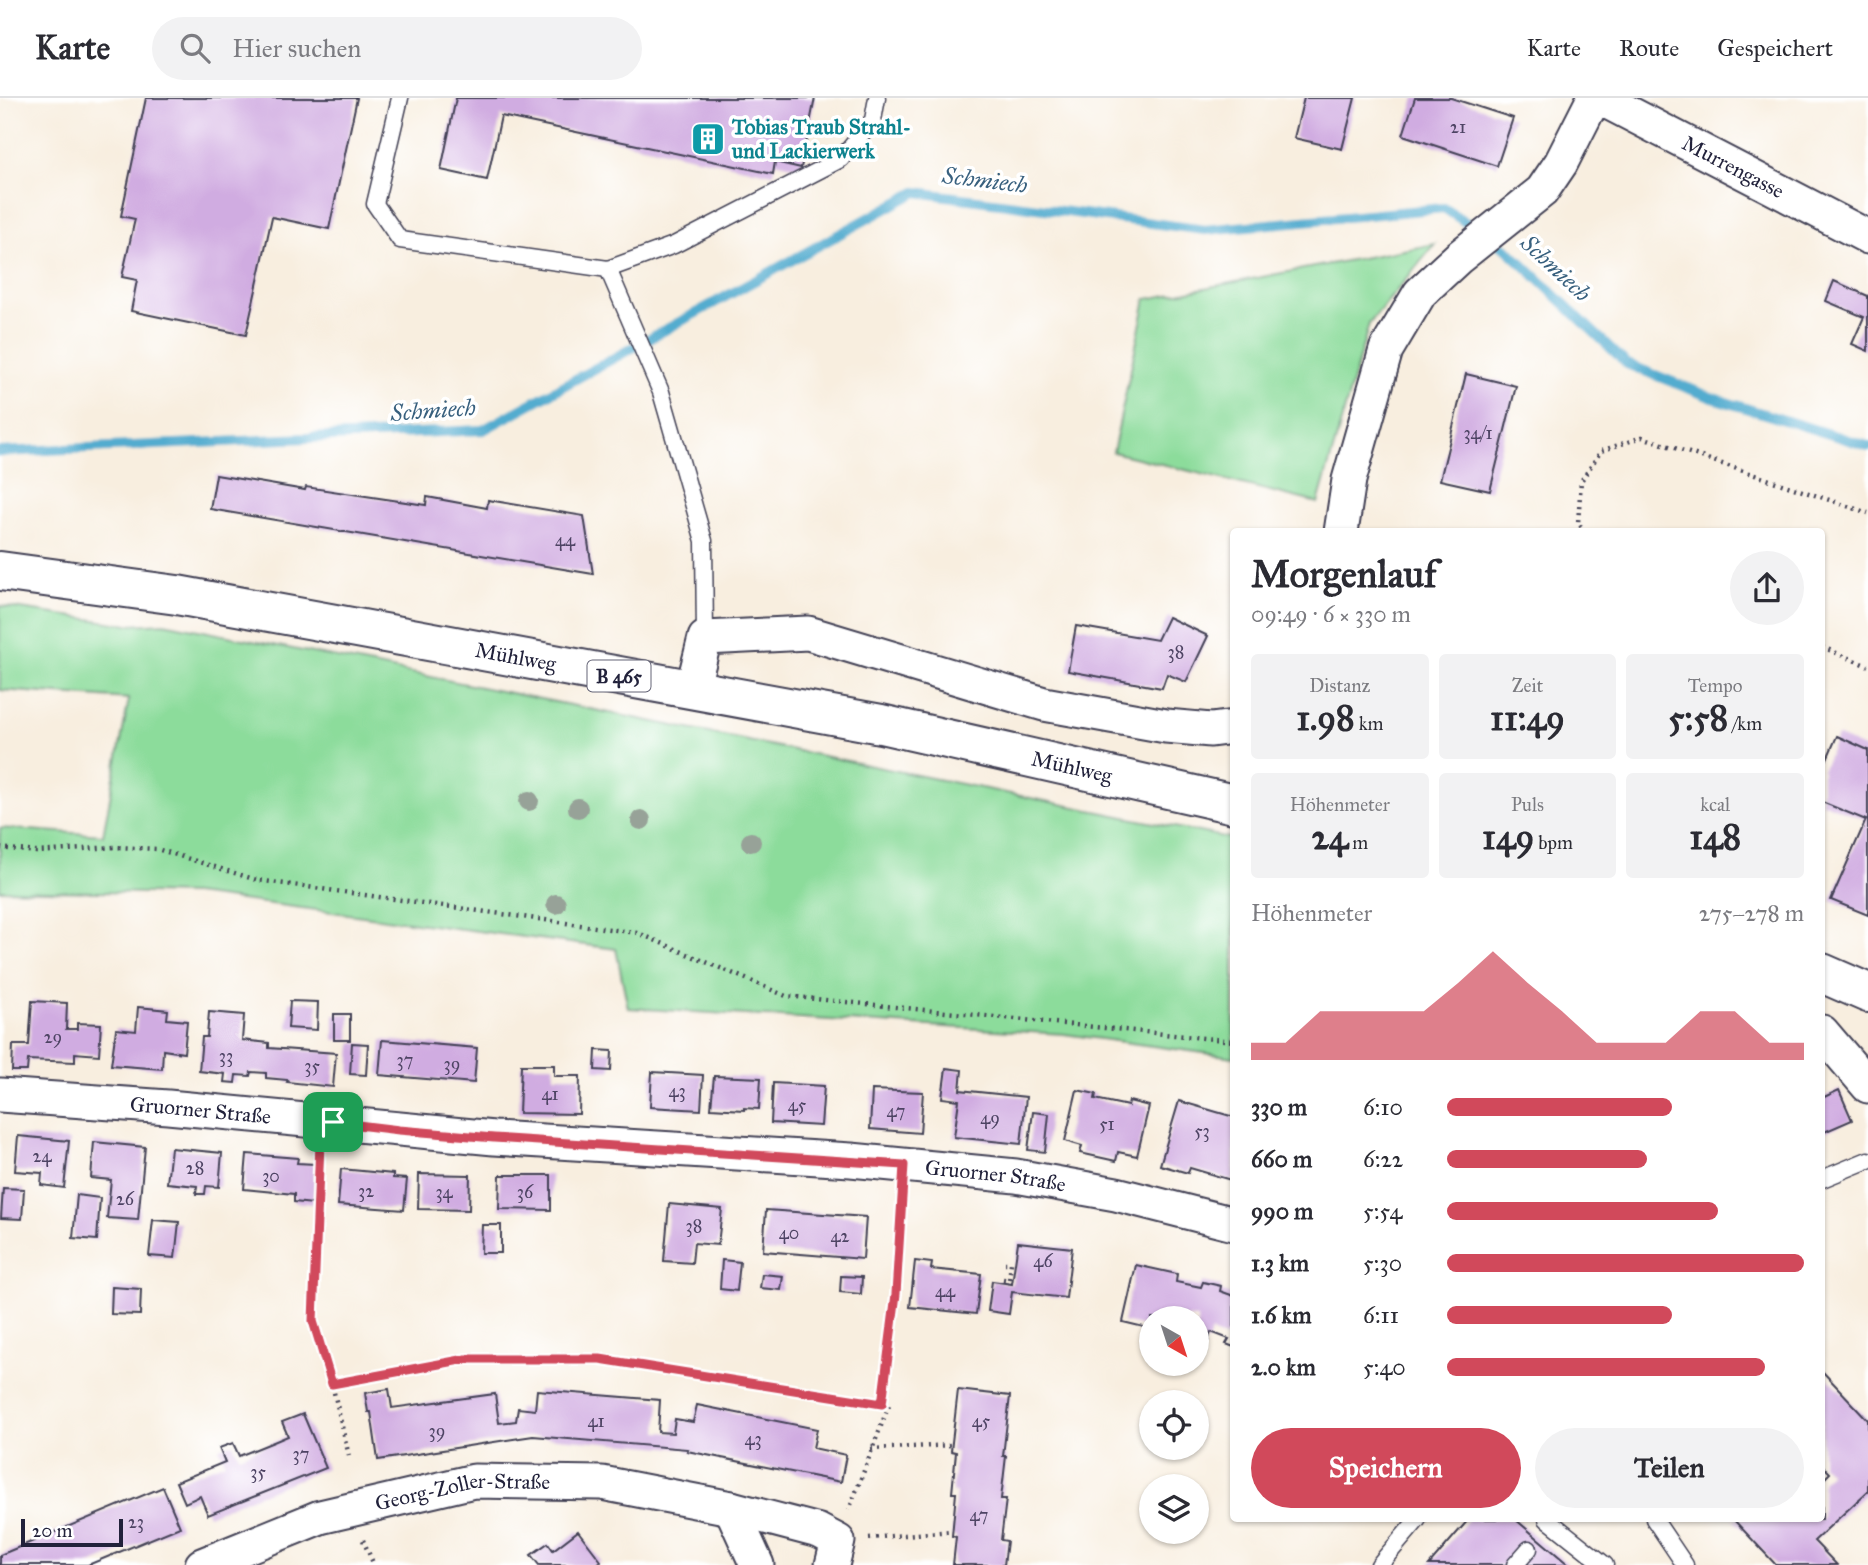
<!DOCTYPE html>
<html lang="de">
<head>
<meta charset="utf-8">
<style>
  :root { --surface:#fff; --page:#f2f2f3; --text:#2b2b33; --muted:#7c7c81; --line:#e1e1e2; --accent:#d1495b }
  body { margin:0; font-family:"IM FELL Great Primer",serif; background:var(--page); color:var(--text); height:100vh; display:flex; flex-direction:column; font-size:26px; white-space:nowrap }
  * { box-sizing:border-box; margin:0 }
  p { font-size:23px; color:var(--muted) }
  .icon { flex:none; width:38px; height:38px; fill:none; stroke:currentColor; stroke-width:2; stroke-linecap:round; stroke-linejoin:round }
  .map { position:relative; flex:1; overflow:hidden }
  .drawer { position:absolute; left:1230px; top:430px; width:595px; height:994px; display:flex; flex-direction:column; background:var(--surface); border-radius:7px; box-shadow:0 2px 5px #0004 }
  .drawer>* { flex:none }
  .needle { width:46px; rotate:141deg }
  .buttons { position:absolute; left:1139px; top:1208px; display:grid; gap:14px }
  .buttons a { display:grid; place-items:center; width:70px; height:70px; border-radius:50%; background:var(--surface); box-shadow:0 2px 5px #0004; font-size:35px }
  .scale { position:absolute; left:21px; bottom:18px; width:102px; box-sizing:border-box; padding-left:7px; border:4px solid #22223b; border-top:0; font-size:19px; line-height:24px; white-space:nowrap; color:#22223b; -webkit-text-stroke:5px #fff; paint-order:stroke }
  .pin { position:absolute; display:grid; place-items:center; width:60px; height:60px; color:#fff; margin:-30px; border-radius:14px; box-shadow:0 4px 10px #0006 }
  .round { display:grid; place-items:center; flex:none; width:74px; height:74px; border-radius:37px; background:var(--page) }
  .head { display:flex; align-items:center; justify-content:space-between; height:119px; padding:0 21px }
  h1 { font-size:38px; font-weight:800; line-height:52px }
  .metrics { display:grid; grid-template-columns:repeat(3,1fr); gap:10px; height:119px; padding:7px 21px }
  .metrics div { display:grid; align-content:center; border-radius:7px; background:var(--page); text-align:center }
  .metrics b { font-size:35px; font-weight:800 }
  .metrics small { font-size:19px; font-weight:400 }
  .metrics p { font-size:19px }
  .chart { height:196px; padding:14px 21px }
  .chart p { display:flex; justify-content:space-between }
  .chart svg { width:100%; height:126px; margin-top:7px; fill:var(--accent); opacity:.7 }
  .primary-button { display:flex; gap:14px; margin-top:auto; padding:14px 21px }
  .primary-button a { flex:1; height:80px; border-radius:42px; background:var(--accent); color:#fff; font-size:28px; font-weight:800; line-height:80px; text-align:center }
  .primary-button a+a { background:var(--page); color:var(--text) }
  ul { padding:0 21px; list-style:none; font-size:23px }
  li { display:grid; grid-template-columns:112px 84px 1fr; align-items:center; height:52px }
  li i { height:18px; border-radius:9px; background:var(--accent) }
  header { display:flex; align-items:center; gap:42px; box-sizing:border-box; height:98px; padding:0 35px; background:var(--surface); border-bottom:2px solid var(--line) }
  header strong { font-size:33px }
  nav { display:flex; gap:38px; margin-inline-start:auto; font-size:24px }
  .search { width:490px; height:63px; background:var(--page); display:flex; align-items:center; gap:18px; box-sizing:border-box; padding:0 24px; border-radius:38px; color:var(--muted); font-size:26px }
  .map>svg:first-child { display:block }
</style>
</head>
<body>
<header>
<strong>Karte</strong>
<div class="search"><svg class="icon" aria-label="search" viewBox="0 0 24 24"><circle cx="10" cy="10" r="6"/><path d="M15 15l6 6"/></svg>Hier suchen</div>
<nav><a>Karte</a><a>Route</a><a>Gespeichert</a></nav>
</header>
<div class="map">
<svg width="1868" height="1467" viewBox="0 0 1868 1467">
  <rect width="100%" height="100%" fill="#fff"/>
  <filter id="ink" filterUnits="userSpaceOnUse"><feTurbulence type="fractalNoise" baseFrequency=".0143" numOctaves="2"/><feDisplacementMap in="SourceGraphic" scale="14" xChannelSelector="R" yChannelSelector="G"/><feConvolveMatrix kernelMatrix="1 2 1 2 8 2 1 2 1" color-interpolation-filters="sRGB"/></filter>
  <filter id="wash" filterUnits="userSpaceOnUse"><feTurbulence type="fractalNoise" baseFrequency=".00686" numOctaves="4" result="noise"/><feDisplacementMap in="SourceGraphic" scale="28" xChannelSelector="R" yChannelSelector="G"/><feGaussianBlur stdDeviation="1.57" result="paint"/><feColorMatrix in="noise" values="0 0 0 0 0 0 0 0 0 0 0 0 0 0 0 0 0 1.4 0 .05"/><feComposite in="paint" operator="in"/></filter>
  <g filter="url(#wash)">
    <rect width="100%" height="100%" fill="#f8eedf"/>
    <g fill="#8cdc9b" stroke="#577f6b" stroke-width="2">
      <polygon points="1435,146 1369,226 1318,405 1113,354 1146,201"/>
      <polygon points="0,508 129,527 164,525 1234,741 1234,959 1064,936 628,910 616,851 194,796 0,792 0,730 103,737 129,601 0,592"/>
    </g>
    <g fill="none" stroke-linecap="round" stroke-linejoin="round">
      <polyline stroke="#52accf" stroke-width="10" points="0,354 483,332 916,94 1205,132 1444,110 1508,152 1627,266 1713,300 1868,348"/>
    </g>
    <g id="blocks">
      <g fill="#d0ace1">
        <polygon points="146,0 357,0 329,131 272,119 246,237 131,213 137,182 122,179 135,121 121,118"/>
        <polygon points="456,0 815,0 801,70 775,64 773,76 501,18 487,82 441,72"/>
        <polygon points="1304,0 1355,0 1342,51 1294,40"/>
        <polygon points="1415,0 1451,0 1513,20 1497,68 1403,37"/>
        <polygon points="1834,183 1868,198 1868,253 1852,246 1864,219 1826,203"/>
        <polygon points="1466,276 1516,288 1490,393 1440,382"/>
        <polygon points="216,377 305,392 306,389 426,407 427,399 487,410 488,402 584,418 593,476 210,411"/>
        <polygon points="1168,519 1208,538 1186,584 1167,576 1162,590 1068,573 1076,528 1157,542"/>
        <polygon points="1837,638 1868,652 1868,817 1831,802 1866,722 1822,704 1822,672"/>
        <polygon points="32,903 67,905 66,931 77,931 77,925 101,926 99,957 75,955 75,964 28,962 27,973 12,973 13,947 29,947"/>
        <polygon points="290,903 318,904 317,932 288,930"/>
        <polygon points="138,909 168,912 167,921 187,923 184,955 163,952 162,971 111,967 116,931 136,933"/>
        <polygon points="209,914 244,917 242,942 269,945 269,950 336,955 333,989 287,984 288,982 266,980 266,975 251,974 250,978 236,977 235,985 224,984 225,976 199,973 202,939 207,939"/>
        <rect x="334" y="916" width="16" height="26"/>
        <polygon points="382,942 477,950 474,985 379,977"/>
        <polygon points="352,945 368,946 366,977 350,976"/>
        <polygon points="596,952 612,953 611,973 595,972"/>
        <polygon points="521,967 554,967 554,978 580,978 579,1016 519,1015"/>
        <polygon points="946,970 962,972 960,992 1026,999 1021,1046 954,1039 959,1002 942,1000"/>
        <polygon points="652,974 703,977 701,1012 650,1009"/>
        <polygon points="714,978 761,980 759,1011 744,1010 744,1012 711,1010"/>
        <polygon points="773,985 824,988 821,1028 771,1025"/>
        <polygon points="872,992 923,994 920,1035 870,1031"/>
        <polygon points="1077,992 1096,996 1095,1001 1128,1008 1129,1003 1149,1008 1137,1058 1118,1054 1116,1063 1080,1055 1082,1048 1065,1043"/>
        <polygon points="1839,992 1852,1022 1822,1035 1822,1000"/>
        <polygon points="1179,1003 1234,1019 1234,1083 1190,1070 1188,1075 1160,1067"/>
        <polygon points="1033,1014 1049,1016 1045,1054 1028,1052"/>
        <polygon points="18,1038 69,1043 64,1090 41,1087 42,1075 15,1073"/>
        <polygon points="94,1044 145,1049 138,1122 107,1120 111,1082 91,1080"/>
        <polygon points="171,1050 222,1055 219,1089 206,1088 205,1096 196,1096 197,1088 167,1085"/>
        <polygon points="247,1056 298,1060 297,1065 315,1066 313,1106 294,1104 294,1096 244,1091"/>
        <polygon points="341,1071 393,1076 393,1080 407,1081 404,1112 338,1107"/>
        <polygon points="419,1076 470,1077 469,1112 418,1111"/>
        <polygon points="500,1077 551,1077 551,1112 499,1111"/>
        <polygon points="3,1090 24,1091 22,1121 1,1120"/>
        <polygon points="77,1097 100,1100 97,1142 73,1140"/>
        <polygon points="669,1106 722,1111 718,1147 694,1145 692,1165 664,1163"/>
        <polygon points="766,1112 866,1119 863,1161 763,1153"/>
        <polygon points="153,1122 179,1124 175,1160 149,1158"/>
        <polygon points="482,1127 501,1127 501,1155 481,1155"/>
        <polygon points="1018,1144 1072,1150 1066,1200 1012,1194 1009,1216 988,1213 992,1183 1012,1186"/>
        <polygon points="722,1162 740,1164 737,1193 720,1191"/>
        <polygon points="915,1163 932,1165 931,1171 981,1176 976,1216 910,1209"/>
        <polygon points="1136,1167 1177,1176 1176,1184 1201,1189 1203,1184 1221,1188 1220,1193 1234,1198 1234,1249 1226,1246 1229,1241 1211,1234 1208,1244 1197,1241 1197,1220 1152,1220 1152,1231 1123,1224"/>
        <polygon points="762,1176 783,1178 781,1192 760,1190"/>
        <polygon points="841,1178 862,1179 861,1196 840,1194"/>
        <polygon points="112,1189 141,1191 140,1217 111,1216"/>
        <polygon points="1822,1273 1868,1322 1868,1393 1814,1443 1837,1467 1776,1467 1733,1421 1822,1421 1822,1383 1830,1375 1822,1367"/>
        <polygon points="389,1291 392,1310 495,1296 499,1325 516,1323 518,1310 535,1312 537,1292 660,1302 658,1334 673,1335 675,1321 693,1324 697,1307 817,1331 813,1350 846,1357 841,1384 687,1353 688,1351 533,1338 378,1362 371,1314 368,1314 365,1295"/>
        <polygon points="958,1292 1010,1298 1003,1358 1006,1358 1001,1401 1006,1401 1001,1442 1007,1443 1004,1467 953,1467 956,1439 952,1438 956,1395 952,1395 956,1354 951,1353"/>
        <polygon points="303,1316 326,1370 208,1417 200,1398 185,1405 176,1384 225,1364 219,1350 233,1345 239,1358 276,1343 288,1338 282,1324"/>
        <polygon points="163,1389 180,1429 88,1467 0,1467 0,1457"/>
        <polygon points="1469,1421 1515,1421 1569,1467 1429,1467"/>
        <polygon points="578,1433 601,1463 596,1467 539,1467 531,1457 548,1445 553,1452"/>
      </g>
    </g>
  </g>
  <g filter="url(#ink)">
    <use href="#blocks" fill-opacity="0" stroke="#424154" stroke-width="2"/>
    <g fill="none" stroke-linecap="round" stroke-linejoin="round">
      <g stroke="#424154" stroke-width="19">
        <g id="lane">
          <polyline points="400,0 375,106 400,142 608,171"/>
          <polyline points="705,540 704,443 661,294 608,171 674,147 841,61 873,22 877,0"/>
          <polyline points="1822,1081 1868,1062"/>
          <polyline points="1547,1421 1605,1467"/>
          <polyline points="1654,1421 1685,1467"/>
          <polyline points="1379,1467 1418,1421"/>
          <polyline points="1515,1467 1529,1451"/>
        </g>
      </g>
      <g stroke="#424154" stroke-width="37">
        <g id="street">
          <path id="s1" d="M1600 0 1868 139"/>
          <polyline points="1341,434 1349,382 1386,252 1420,195 1459,159 1542,93 1561,65 1594,0"/>
          <polyline points="692,592 705,540 808,535 1044,606 1166,628 1211,632 1234,629"/>
          <polyline points="1822,934 1868,988"/>
          <path id="s2" d="M0 997 168 1009 494 1040 851 1062 1016 1078 1116 1096 1234 1126"/>
          <path id="s3" d="M202 1467 320 1419 474 1383 602 1385 731 1410"/>
          <polyline points="757,1467 731,1410 819,1433 838,1443 832,1467"/>
        </g>
      </g>
      <g stroke="#424154" stroke-width="42">
        <g id="primary">
          <path id="s4" d="M0 473 177 497 881 626 1234 706"/>
          <polyline points="1822,875 1868,895"/>
        </g>
      </g>
      <g stroke="#424154" stroke-width="4.5" stroke-dasharray="2 5" stroke-linecap="butt">
        <polyline points="1586,434 1578,425 1581,383 1601,353 1642,339 1868,415"/>
        <polyline points="1822,549 1868,568"/>
        <polyline points="0,750 36,754 115,749 157,751 257,782 638,835 786,898 1234,943"/>
        <polyline points="320,1057 313,1223 332,1286"/>
        <polyline points="1003,1181 1009,1182 1011,1165 1005,1165"/>
        <polyline points="882,1306 896,1196 902,1099"/>
        <polyline points="871,1351 952,1347"/>
        <polyline points="349,1358 332,1286 466,1261 600,1261 889,1307 849,1412"/>
        <polyline points="869,1440 952,1433"/>
        <polyline points="363,1442 374,1467"/>
      </g>
      <use href="#lane" stroke="#fff" stroke-width="16"/>
      <use href="#street" stroke="#fff" stroke-width="33"/>
      <use href="#primary" stroke="#fff" stroke-width="38"/>
    </g>
    <g fill="#97a298">
      <circle cx="529" cy="703" r="10"/>
      <circle cx="578" cy="710" r="10"/>
      <circle cx="641" cy="722" r="10"/>
      <circle cx="751" cy="744" r="10"/>
      <circle cx="556" cy="806" r="10"/>
    </g>
  </g>
  <g fill="none" stroke-linecap="round" stroke-linejoin="round" filter="url(#ink)">
    <g stroke="#fff" stroke-width="14">
      <polygon id="route" points="333,1024 399,1032 494,1040 904,1067 896,1196 882,1306 600,1261 466,1261 332,1286 313,1223 320,1045 333,1045"/>
    </g>
    <use href="#route" stroke="#d1495b" stroke-width="9"/>
  </g>
  <defs>
    <g id="building-square" transform="scale(1.75)"><rect x="-9" y="-9" width="18" height="18" rx="4" fill="#0f9aa8" stroke="#fff"/><path d="M-4-6H4V6H1V3H-1V6H-4ZM-2.5-4.3h1.7v1.8h-1.7ZM.8-4.3h1.7v1.8H.8ZM-2.5-1h1.7V.8h-1.7ZM.8-1h1.7V.8H.8Z" fill="#fff"/></g>
  </defs>
  <g fill-rule="evenodd">
    <use href="#building-square" x="708" y="41"/>
  </g>
  <g text-anchor="middle" dominant-baseline="central" stroke-width="7" stroke-linejoin="round" paint-order="stroke">
    <g font-size="18" fill="#4e4464">
      <text x="1458" y="29">21</text>
      <text x="1478" y="335">34/1</text>
      <text x="565" y="442">44</text>
      <text x="1176" y="554">38</text>
      <text x="53" y="939">29</text>
      <text x="226" y="958">33</text>
      <text x="405" y="962">37</text>
      <text x="452" y="966">39</text>
      <text x="312" y="968">35</text>
      <text x="677" y="993">43</text>
      <text x="550" y="996">41</text>
      <text x="797" y="1007">45</text>
      <text x="896" y="1013">47</text>
      <text x="990" y="1020">49</text>
      <text x="1107" y="1026">51</text>
      <text x="1202" y="1033">53</text>
      <text x="42" y="1058">24</text>
      <text x="195" y="1070">28</text>
      <text x="271" y="1078">30</text>
      <text x="366" y="1093">32</text>
      <text x="444" y="1094">34</text>
      <text x="525" y="1094">36</text>
      <text x="125" y="1101">26</text>
      <text x="694" y="1128">38</text>
      <text x="789" y="1135">40</text>
      <text x="840" y="1138">42</text>
      <text x="1043" y="1163">46</text>
      <text x="945" y="1193">44</text>
      <text x="596" y="1323">41</text>
      <text x="981" y="1323">45</text>
      <text x="437" y="1333">39</text>
      <text x="753" y="1341">43</text>
      <text x="301" y="1356">37</text>
      <text x="258" y="1374">35</text>
      <text x="979" y="1417">47</text>
      <text x="136" y="1424">23</text>
    </g>
    <rect fill="#fff" stroke="#646476" stroke-width="2" x="587.5" y="562.5" width="63" height="31" rx="5"/>
    <g font-size="19" font-weight="bold" fill="#22223b">
      <text x="619" y="578">B 465</text>
    </g>
    <g font-size="21" font-weight="bold" fill="#0d838f" stroke="#fff" text-anchor="start">
      <text x="732" y="29">Tobias Traub Strahl-<tspan x="732" dy="24">und Lackierwerk</tspan></text>
    </g>
    <g font-size="21" fill="#22223b" stroke="#fff">
      <text stroke="none"><textPath href="#s1" startOffset="150">Murrengasse</textPath></text>
      <text stroke="none"><textPath href="#s4" startOffset="523">Mühlweg</textPath></text>
      <text stroke="none"><textPath href="#s4" startOffset="1090">Mühlweg</textPath></text>
      <text stroke="none"><textPath href="#s2" startOffset="201">Gruorner Straße</textPath></text>
      <text stroke="none"><textPath href="#s2" startOffset="999">Gruorner Straße</textPath></text>
      <text stroke="none"><textPath href="#s3" startOffset="273">Georg-Zoller-Straße</textPath></text>
    </g>
    <g font-size="23" font-style="italic" fill="#38607e" stroke="#fff">
      <text transform="translate(985 82) rotate(7)">Schmiech</text>
      <text transform="translate(1556 170) rotate(43)">Schmiech</text>
      <text transform="translate(433 312) rotate(-4)">Schmiech</text>
    </g>
  </g>
</svg>
<div class="buttons">
<a><svg class="needle" viewBox="-14 -14 28 28"><path d="M0-13l5 13h-10z" fill="#e53935"/><path d="M0 13l5-13h-10z" fill="#7c7c81"/></svg></a>
<a><svg class="icon" aria-label="locate" viewBox="0 0 24 24"><circle cx="12" cy="12" r="6"/><path d="M12 2v4M12 18v4M2 12h4M18 12h4"/></svg></a>
<a><svg class="icon" aria-label="layers" viewBox="0 0 24 24"><path d="M12 4l9 5-9 5-9-5zM3 14l9 5 9-5"/></svg></a>
</div>
<div class="scale">20 m</div>
<div class="pin" style="left:333px;top:1024px;background:#1e9e55"><svg class="icon" aria-label="arrive" viewBox="0 0 24 24"><path d="M6 21V4h12l-3 4 3 4H6"/></svg></div>
<section class="drawer">
<div class="head"><div><h1>Morgenlauf</h1><p>09:49 · 6 × 330 m</p></div><a class="round"><svg class="icon" aria-label="share" viewBox="0 0 24 24"><path d="M12 15V3M7 8l5-5 5 5M5 13v7h14v-7"/></svg></a></div>
<div class="metrics">
<div><p>Distanz</p><b>1.98<small> km</small></b></div>
<div><p>Zeit</p><b>11:49</b></div>
<div><p>Tempo</p><b>5:58<small> /km</small></b></div>
</div>
<div class="metrics">
<div><p>Höhenmeter</p><b>24<small> m</small></b></div>
<div><p>Puls</p><b>149<small> bpm</small></b></div>
<div><p>kcal</p><b>148</b></div>
</div>
<div class="chart"><p><span>Höhenmeter</span>275–278 m</p>
<svg viewBox="0 0 160 44" preserveAspectRatio="none"><path d="M0 44V38L10 38L20 27L30 27L40 27L50 27L60 17L70 6L80 17L90 27L100 38L110 38L120 38L130 27L140 27L150 38L160 38V44z"/></svg>
</div>
<ul>
<li><b>330 m</b>6:10<i style="width:63%"></i></li>
<li><b>660 m</b>6:22<i style="width:56%"></i></li>
<li><b>990 m</b>5:54<i style="width:76%"></i></li>
<li><b>1.3 km</b>5:30<i style="width:100%"></i></li>
<li><b>1.6 km</b>6:11<i style="width:63%"></i></li>
<li><b>2.0 km</b>5:40<i style="width:89%"></i></li>
</ul>
<div class="primary-button"><a>Speichern</a><a>Teilen</a></div>
</section>
</div>
</body>
</html>
